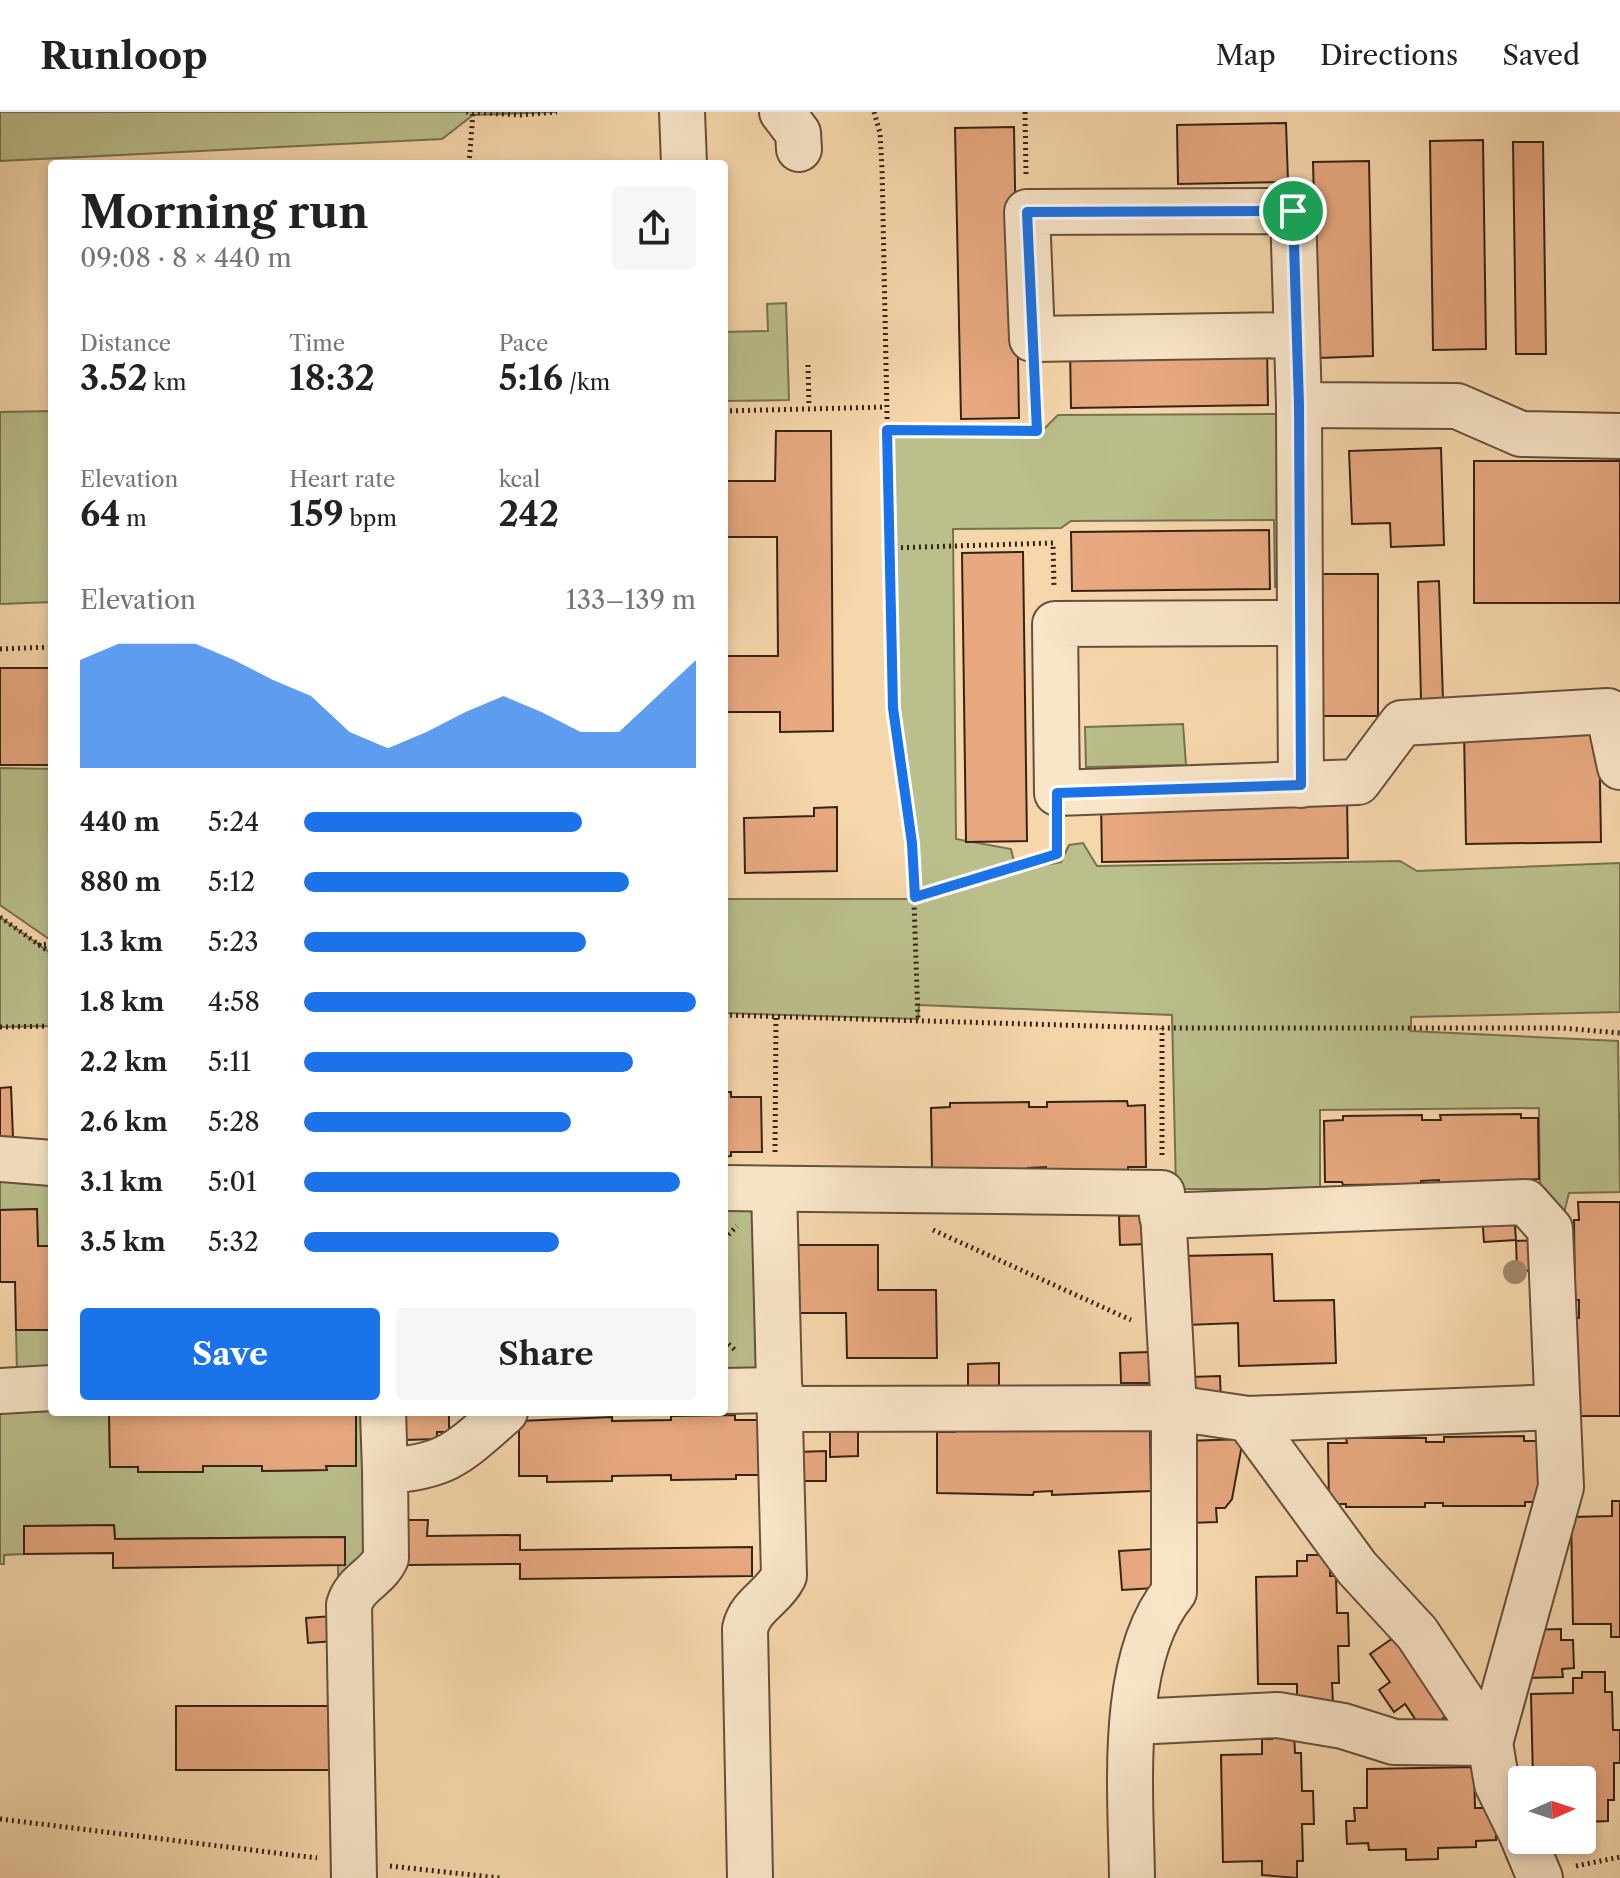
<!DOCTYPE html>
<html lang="en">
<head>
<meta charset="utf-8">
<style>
  :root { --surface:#fff; --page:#f6f6f6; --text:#222; --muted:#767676; --line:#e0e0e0; --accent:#1a73e8 }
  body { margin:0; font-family:"Libre Caslon Text",serif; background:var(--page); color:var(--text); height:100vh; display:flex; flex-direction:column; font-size:30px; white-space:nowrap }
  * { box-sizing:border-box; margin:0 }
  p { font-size:26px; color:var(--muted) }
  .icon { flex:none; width:44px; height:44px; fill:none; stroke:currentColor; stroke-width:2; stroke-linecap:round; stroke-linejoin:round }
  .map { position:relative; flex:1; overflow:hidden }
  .panel { position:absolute; left:48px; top:48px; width:680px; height:1256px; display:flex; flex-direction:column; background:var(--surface); border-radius:8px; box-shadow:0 4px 12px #0003 }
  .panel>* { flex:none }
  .needle { width:52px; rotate:87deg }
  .fabs { position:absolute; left:1508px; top:1654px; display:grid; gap:16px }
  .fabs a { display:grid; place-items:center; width:88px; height:88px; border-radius:8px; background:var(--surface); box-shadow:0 4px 12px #0003; font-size:40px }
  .pin { position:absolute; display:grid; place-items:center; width:68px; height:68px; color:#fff; margin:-34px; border:4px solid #fff; border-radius:50%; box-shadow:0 2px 8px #0007 }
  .round { display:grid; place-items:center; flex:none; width:84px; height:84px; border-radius:8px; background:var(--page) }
  .summary { display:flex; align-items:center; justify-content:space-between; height:136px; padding:0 32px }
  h1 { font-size:44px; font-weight:700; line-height:60px }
  .figures { display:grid; grid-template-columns:repeat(3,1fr); gap:12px; height:136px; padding:8px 32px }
  .figures div { display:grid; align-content:center }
  .figures b { font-size:34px; font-weight:700 }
  .figures small { font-size:22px; font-weight:400 }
  .figures p { font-size:22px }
  .chart { height:224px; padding:16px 32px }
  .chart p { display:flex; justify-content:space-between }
  .chart svg { width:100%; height:144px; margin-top:8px; fill:var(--accent); opacity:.7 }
  .cta { display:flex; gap:16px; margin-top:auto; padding:16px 32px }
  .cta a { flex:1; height:92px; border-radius:8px; background:var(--accent); color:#fff; font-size:32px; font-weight:700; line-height:92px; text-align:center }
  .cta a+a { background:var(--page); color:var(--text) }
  ul { padding:0 32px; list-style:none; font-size:26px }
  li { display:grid; grid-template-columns:128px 96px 1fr; align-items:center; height:60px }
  li i { height:20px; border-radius:10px; background:var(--accent) }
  header { display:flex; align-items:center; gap:48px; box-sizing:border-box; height:112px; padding:0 40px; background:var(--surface); border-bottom:2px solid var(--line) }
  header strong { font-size:38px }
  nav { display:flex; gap:44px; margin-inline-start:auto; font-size:28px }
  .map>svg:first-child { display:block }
</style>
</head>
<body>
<header>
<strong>Runloop</strong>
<nav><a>Map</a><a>Directions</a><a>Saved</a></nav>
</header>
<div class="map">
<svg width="1620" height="1766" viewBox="0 0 1620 1766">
  <rect width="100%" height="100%" fill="#f6d7ab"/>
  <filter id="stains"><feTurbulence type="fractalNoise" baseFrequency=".0025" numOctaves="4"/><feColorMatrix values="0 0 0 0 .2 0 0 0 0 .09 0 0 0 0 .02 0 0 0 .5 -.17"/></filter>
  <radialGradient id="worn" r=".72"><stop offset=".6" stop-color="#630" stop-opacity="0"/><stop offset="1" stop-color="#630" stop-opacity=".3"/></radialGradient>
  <g fill="#babf8b" stroke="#787151" stroke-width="2">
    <polygon points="0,0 557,0 473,3 442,27 0,49"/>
    <polygon points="786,191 789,288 724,289 724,220 768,219 767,192"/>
    <polygon points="52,299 52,490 0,492 0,300"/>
    <polygon points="1292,302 1290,472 1275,475 1274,408 1071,409 1061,416 953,417 956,727 1011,737 1016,758 1061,750 1069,733 1083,731 1097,754 1400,749 1417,759 1620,751 1620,900 1411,905 1411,919 1618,929 1620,1080 1569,1081 1563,1105 1540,1079 1539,996 1320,998 1320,1077 1176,1077 1172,903 919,893 918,907 724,901 724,787 916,787 917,724 904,654 897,553 893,323 1037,324 1058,303"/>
    <polygon points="1183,612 1186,653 1086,655 1085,615"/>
    <polygon points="0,656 52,657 52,829 0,793"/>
    <polygon points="0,805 52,842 52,914 0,915"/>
    <polygon points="0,1058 52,1061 52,1134 38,1134 36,1097 0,1098"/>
    <polygon points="724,1091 765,1091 766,1278 724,1279"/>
    <polygon points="16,1218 52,1218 52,1258 17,1260"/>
    <polygon points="52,1290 52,1300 137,1300 109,1301 110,1355 138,1355 138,1360 202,1360 203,1354 262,1354 262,1359 326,1358 326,1354 356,1354 356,1300 370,1300 373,1450 338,1467 338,1453 345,1453 344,1425 115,1427 114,1413 24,1415 24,1442 4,1443 4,1452 0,1452 0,1293"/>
  </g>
  <g fill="#e8a880" stroke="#362317" stroke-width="2">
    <polygon points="1286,11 1288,70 1178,72 1177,13"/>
    <polygon points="1014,15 1019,306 961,307 955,16"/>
    <polygon points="1483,28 1486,237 1433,238 1430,29"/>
    <polygon points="1513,30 1543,30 1546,242 1516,242"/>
    <polygon points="1369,49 1373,244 1318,246 1313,50"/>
    <polygon points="1267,233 1268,293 1071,296 1070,235"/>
    <polygon points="776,319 831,319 833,619 780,620 780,600 724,600 724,544 778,544 777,425 724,425 724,369 775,369"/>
    <polygon points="1441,336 1444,433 1391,435 1390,411 1352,412 1349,339"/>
    <rect x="1474" y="349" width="146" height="142"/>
    <polygon points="1269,418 1270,477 1072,479 1071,420"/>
    <polygon points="1023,440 1027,729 966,730 962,441"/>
    <polygon points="1316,462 1378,462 1378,604 1317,604"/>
    <polygon points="1439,469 1443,588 1421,588 1418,470"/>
    <rect x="0" y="556" width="52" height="97"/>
    <polygon points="1599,615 1601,730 1466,732 1464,618"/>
    <polygon points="1347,685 1348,746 1102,750 1101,689"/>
    <polygon points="837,695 837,759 745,761 744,706 814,704 814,696"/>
    <polygon points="11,975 13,1026 0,1026 0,976"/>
    <polygon points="724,980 731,980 731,985 761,985 762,1040 731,1040 731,1044 724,1045"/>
    <polygon points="1127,989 1128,994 1145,993 1146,1055 1128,1055 1128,1058 1046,1059 1046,1055 1028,1056 1028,1060 932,1057 931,996 950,995 950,991 1029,990 1029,995 1047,995 1047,990"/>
    <polygon points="1521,1002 1521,1006 1538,1006 1539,1067 1521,1068 1521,1071 1440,1072 1439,1068 1421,1069 1421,1072 1343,1073 1342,1070 1325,1070 1324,1009 1343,1008 1343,1004 1422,1003 1422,1008 1441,1008 1440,1003"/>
    <polygon points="1578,1090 1620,1090 1620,1304 1580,1304 1580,1285 1575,1285 1575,1206 1579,1206 1579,1188 1575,1188 1574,1108 1579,1108"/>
    <polygon points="37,1097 38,1134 52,1134 52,1218 16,1218 15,1170 0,1170 0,1098"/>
    <polygon points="1514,1100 1516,1128 1484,1130 1482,1103"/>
    <polygon points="1149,1103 1149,1132 1120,1133 1119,1104"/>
    <polygon points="1542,1128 1544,1158 1517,1159 1516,1129"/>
    <polygon points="790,1133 878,1133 878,1178 936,1178 937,1246 847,1246 846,1201 790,1201"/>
    <polygon points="1272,1142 1274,1189 1334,1188 1336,1251 1239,1254 1238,1211 1186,1213 1184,1144"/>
    <polygon points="1149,1240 1150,1271 1121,1271 1120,1241"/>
    <polygon points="999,1251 999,1281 968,1281 968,1252"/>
    <polygon points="1220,1264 1221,1292 1192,1293 1191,1265"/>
    <polygon points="137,1300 356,1300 356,1354 326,1354 327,1358 262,1359 262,1354 203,1354 203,1360 138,1360 138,1355 110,1355 109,1301"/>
    <polygon points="404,1300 449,1300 449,1320 437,1320 437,1327 404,1328"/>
    <polygon points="735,1303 735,1308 766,1308 766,1363 736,1363 736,1367 671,1368 671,1363 612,1364 612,1369 547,1370 547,1364 519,1364 519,1309 612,1305 612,1309 671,1308 671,1304"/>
    <polygon points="830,1314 858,1314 858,1344 830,1345"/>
    <polygon points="1035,1314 1034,1319 1053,1319 1053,1314 1150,1318 1151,1379 1052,1383 1052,1379 1034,1380 1033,1383 937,1381 937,1320 955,1320 955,1315"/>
    <polygon points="1524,1324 1524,1329 1542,1329 1542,1390 1525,1390 1525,1394 1443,1394 1443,1391 1425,1391 1425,1395 1346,1395 1346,1392 1329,1392 1328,1331 1347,1331 1346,1326 1426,1326 1426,1330 1444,1330 1444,1325"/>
    <polygon points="1243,1327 1232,1387 1225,1396 1216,1396 1217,1410 1188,1411 1186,1329"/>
    <polygon points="826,1339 826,1369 798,1369 797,1340"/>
    <polygon points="1612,1389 1620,1389 1620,1525 1611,1525 1611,1512 1573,1512 1571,1405 1612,1404"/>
    <polygon points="407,1408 428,1408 427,1424 520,1423 520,1438 752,1435 752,1464 520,1467 520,1452 408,1453"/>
    <polygon points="114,1413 115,1427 345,1425 345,1453 113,1456 113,1441 24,1442 24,1414"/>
    <polygon points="1153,1437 1155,1476 1122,1478 1119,1439"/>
    <polygon points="1307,1443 1330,1443 1330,1464 1336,1464 1337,1501 1348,1501 1349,1534 1338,1534 1339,1571 1332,1571 1333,1592 1310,1593 1310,1585 1297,1585 1297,1572 1258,1572 1256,1465 1297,1464 1297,1449 1307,1449"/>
    <polygon points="333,1504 335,1529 308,1531 306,1506"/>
    <polygon points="1561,1517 1561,1528 1573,1528 1574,1556 1562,1557 1563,1565 1528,1566 1527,1518"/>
    <polygon points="1396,1524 1449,1602 1424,1620 1405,1592 1394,1600 1379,1578 1390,1570 1370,1542"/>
    <polygon points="1582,1560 1605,1560 1605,1580 1612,1580 1613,1618 1620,1618 1620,1651 1614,1651 1614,1688 1608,1688 1608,1709 1586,1710 1585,1702 1582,1702 1582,1668 1533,1668 1531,1582 1573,1581 1573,1566 1582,1566"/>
    <rect x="176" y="1594" width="158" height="64"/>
    <polygon points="1271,1621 1294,1621 1295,1641 1301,1641 1302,1679 1313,1679 1314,1712 1302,1712 1303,1749 1297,1749 1297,1766 1262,1763 1262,1749 1223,1750 1221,1643 1262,1642 1262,1627 1272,1627"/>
    <polygon points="1474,1655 1475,1696 1490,1696 1496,1706 1496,1728 1476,1729 1476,1735 1438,1736 1438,1747 1406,1748 1406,1737 1369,1738 1368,1731 1347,1732 1346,1709 1355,1709 1354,1696 1367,1696 1367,1657"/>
  </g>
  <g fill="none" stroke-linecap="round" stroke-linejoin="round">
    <g stroke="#66503c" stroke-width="48">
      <g id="minor">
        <polyline points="682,0 684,52"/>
        <polyline points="782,0 798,21 799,37"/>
        <polyline points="1296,223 1032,227 1027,100 1293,99 1299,293 1457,294 1521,322 1620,324"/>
        <polyline points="1299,293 1300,511"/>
        <polyline points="1301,673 1300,511 1055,512 1057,681 1358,670 1402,611 1608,599 1620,655"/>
        <polyline points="0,1047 52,1051"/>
        <path d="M724 1076 1162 1081 1174 1296V1480C1118 1548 1131 1682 1132 1766"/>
        <polyline points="0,1279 52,1276"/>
        <polyline points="724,1279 780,1278"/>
        <polyline points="780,1297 1174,1296 1248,1307 1557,1295"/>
        <polyline points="383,1300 385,1359"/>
        <polyline points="1248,1307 1357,1456 1417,1521 1490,1631 1497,1672 1522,1723"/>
        <polyline points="1134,1610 1278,1603 1343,1614 1394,1630 1490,1631 1561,1375 1550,1117 1526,1090 1162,1104"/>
        <polyline points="1524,1728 1540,1766"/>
        <path d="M354 1766 349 1493C355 1471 377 1466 386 1446L385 1359C448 1355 459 1340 505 1300"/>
        <path d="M750 1766 745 1517C750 1493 773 1486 784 1464L774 1077"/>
      </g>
    </g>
    <g stroke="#362317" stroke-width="5" stroke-dasharray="2 4" stroke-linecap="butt">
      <polyline points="466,0 520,3 557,0"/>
      <polyline points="874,0 880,21 882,56 893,596 912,731 918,907"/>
      <polyline points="1025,0 1026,63"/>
      <polyline points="469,52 473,1"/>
      <polyline points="808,253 809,295"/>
      <polyline points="724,299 886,295"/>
      <polyline points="887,318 1037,319 1034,264"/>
      <polyline points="889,436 1053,431 1054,475"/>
      <polyline points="0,537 52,535"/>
      <polyline points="915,785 1057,742 1057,718"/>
      <polyline points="0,805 52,842"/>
      <polyline points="38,833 52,832"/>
      <polyline points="724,903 1162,916 1562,916 1620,921"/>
      <polyline points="0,915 52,914"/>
      <polyline points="775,1040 776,905"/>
      <polyline points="1162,1043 1162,916"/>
      <polyline points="933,1118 1131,1208"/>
      <polyline points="724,1127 737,1114"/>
      <polyline points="724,1228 737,1240"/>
      <polyline points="0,1707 317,1746"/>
      <polyline points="390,1754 500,1766"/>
      <polyline points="1576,1754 1620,1745"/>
    </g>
    <use href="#minor" stroke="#f9e5c8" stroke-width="44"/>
  </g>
  <circle fill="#9f896a" cx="1515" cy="1160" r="12"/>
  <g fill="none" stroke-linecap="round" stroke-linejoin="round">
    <g stroke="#fff" stroke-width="16">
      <polygon id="route" points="1293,99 1299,293 1301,673 1057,681 1057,742 915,785 912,731 893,596 887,318 1037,319 1027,100"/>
    </g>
    <use href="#route" stroke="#1a73e8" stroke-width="10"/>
  </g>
  <rect width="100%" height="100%" filter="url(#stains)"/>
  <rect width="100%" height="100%" fill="url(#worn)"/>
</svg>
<div class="fabs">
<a><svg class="needle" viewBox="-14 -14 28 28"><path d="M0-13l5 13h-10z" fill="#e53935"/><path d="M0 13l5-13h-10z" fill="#767676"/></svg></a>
</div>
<div class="pin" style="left:1293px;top:99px;background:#1e9e55"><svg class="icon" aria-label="arrive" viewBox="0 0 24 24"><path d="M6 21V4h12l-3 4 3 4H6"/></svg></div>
<section class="panel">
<div class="summary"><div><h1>Morning run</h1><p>09:08 · 8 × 440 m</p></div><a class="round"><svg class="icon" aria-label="share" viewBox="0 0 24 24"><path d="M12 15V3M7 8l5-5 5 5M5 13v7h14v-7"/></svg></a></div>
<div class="figures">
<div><p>Distance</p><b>3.52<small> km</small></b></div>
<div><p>Time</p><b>18:32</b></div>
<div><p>Pace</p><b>5:16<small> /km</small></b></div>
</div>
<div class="figures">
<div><p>Elevation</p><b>64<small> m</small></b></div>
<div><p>Heart rate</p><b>159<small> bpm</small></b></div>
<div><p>kcal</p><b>242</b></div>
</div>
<div class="chart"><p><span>Elevation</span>133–139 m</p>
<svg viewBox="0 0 160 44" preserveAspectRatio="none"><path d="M0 44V11L10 6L20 6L30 6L40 11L50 17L60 22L70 33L80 38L90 33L100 27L110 22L120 27L130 33L140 33L150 22L160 11V44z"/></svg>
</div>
<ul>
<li><b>440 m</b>5:24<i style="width:71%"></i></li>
<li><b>880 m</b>5:12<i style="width:83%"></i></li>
<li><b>1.3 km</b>5:23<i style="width:72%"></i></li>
<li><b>1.8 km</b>4:58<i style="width:100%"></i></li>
<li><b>2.2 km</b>5:11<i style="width:84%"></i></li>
<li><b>2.6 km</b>5:28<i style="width:68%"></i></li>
<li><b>3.1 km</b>5:01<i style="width:96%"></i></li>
<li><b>3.5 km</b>5:32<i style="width:65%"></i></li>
</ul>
<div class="cta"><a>Save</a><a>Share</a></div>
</section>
</div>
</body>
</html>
